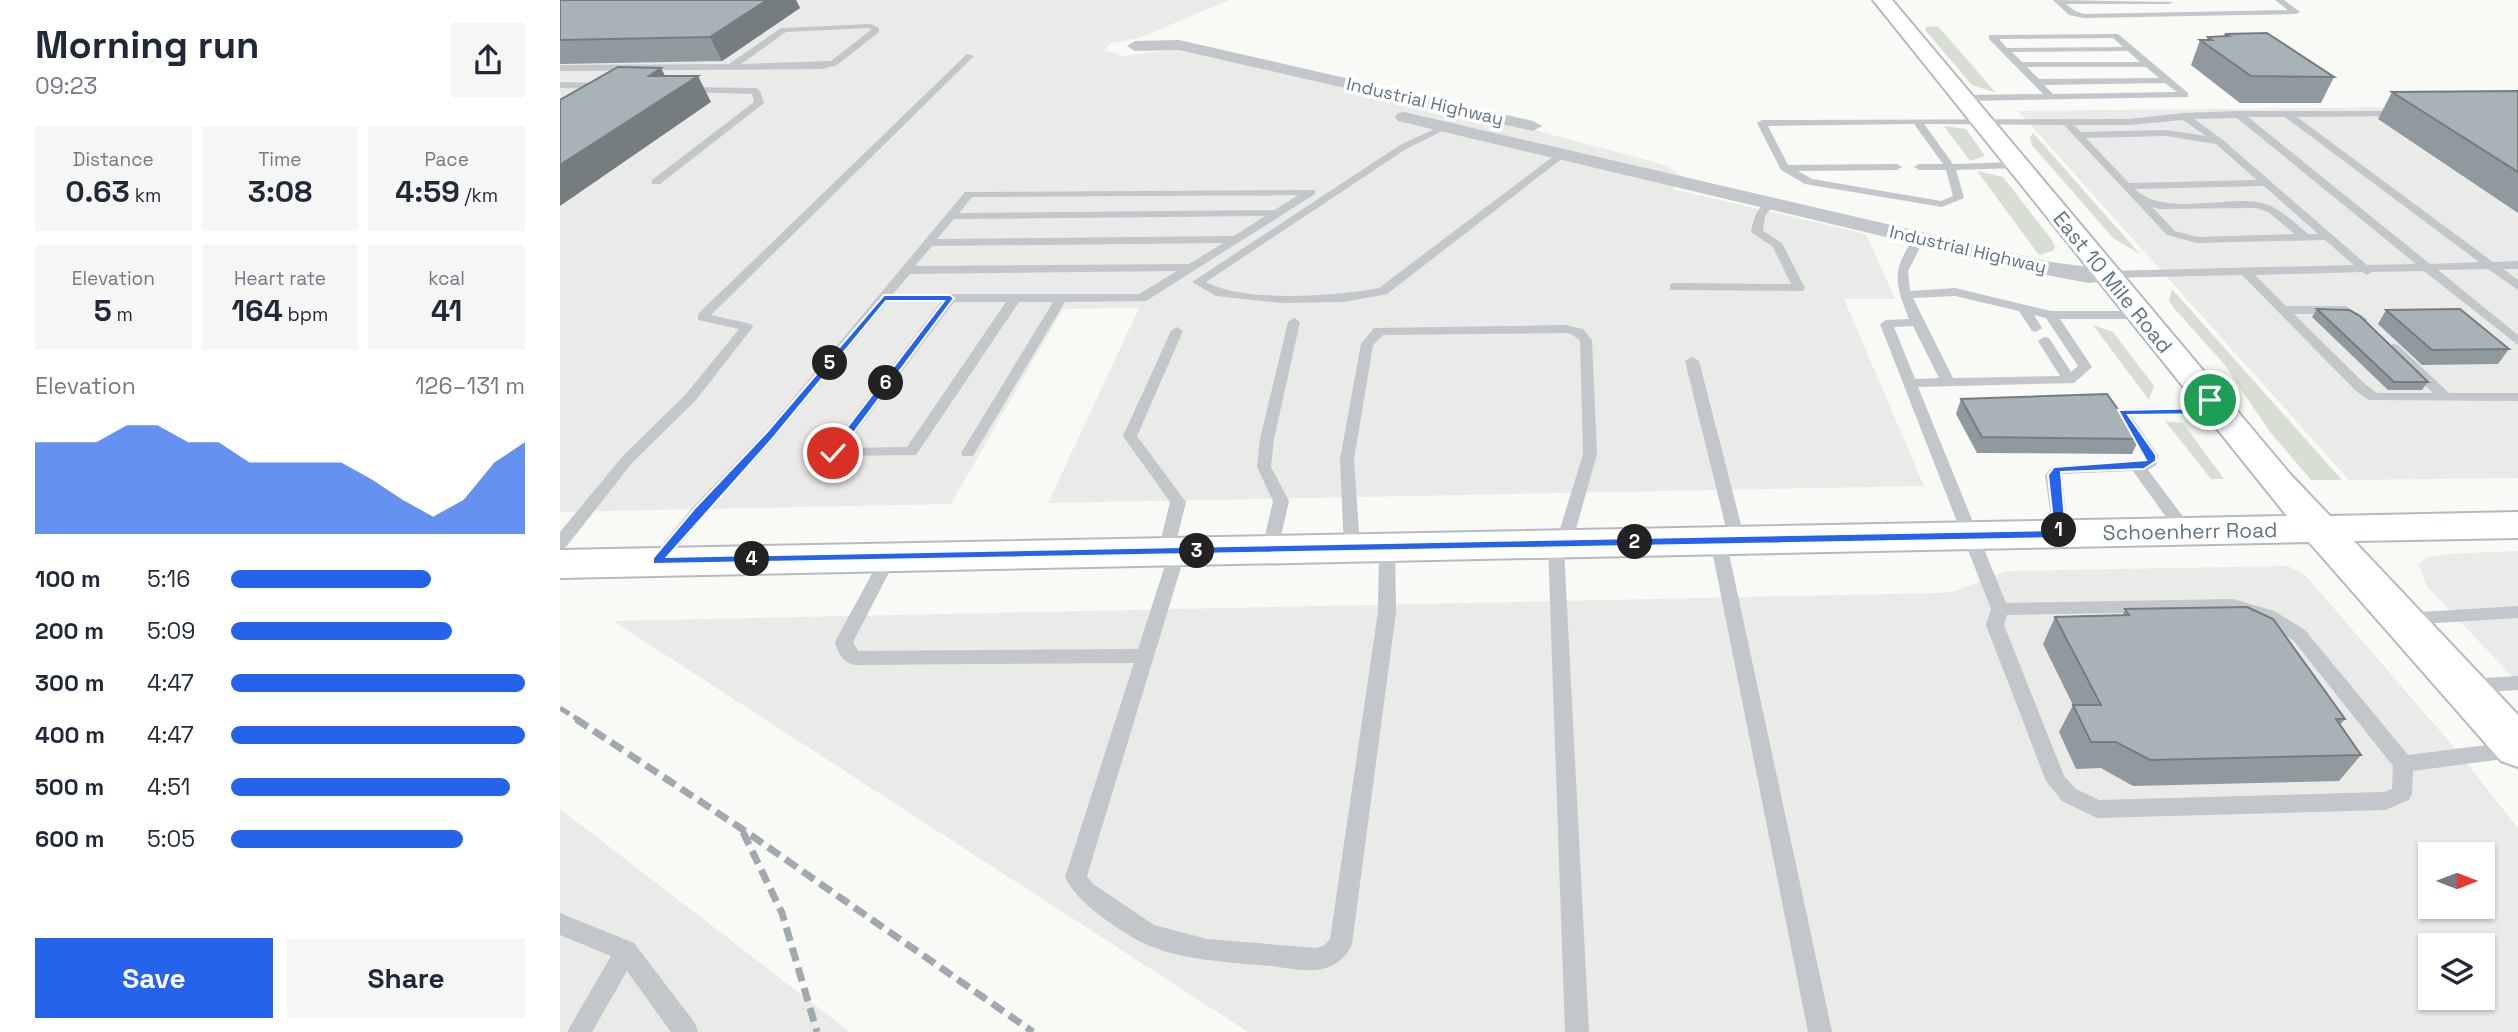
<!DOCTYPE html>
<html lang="en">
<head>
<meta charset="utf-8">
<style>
  :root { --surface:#fff; --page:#f6f6f7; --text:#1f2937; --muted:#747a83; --accent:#2563eb }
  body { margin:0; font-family:"Space Grotesk",sans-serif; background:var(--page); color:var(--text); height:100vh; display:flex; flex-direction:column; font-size:26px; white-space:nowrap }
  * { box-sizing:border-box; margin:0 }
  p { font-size:23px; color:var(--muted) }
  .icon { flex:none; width:38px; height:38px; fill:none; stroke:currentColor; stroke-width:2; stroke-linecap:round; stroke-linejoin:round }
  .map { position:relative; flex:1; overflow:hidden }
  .panel { display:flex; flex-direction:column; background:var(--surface); width:560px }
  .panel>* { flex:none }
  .needle { width:46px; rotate:90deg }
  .tools { position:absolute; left:1858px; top:842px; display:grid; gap:14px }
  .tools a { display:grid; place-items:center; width:77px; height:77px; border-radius:0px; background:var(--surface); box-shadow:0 2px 5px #0004; font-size:35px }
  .pin { position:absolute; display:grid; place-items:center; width:60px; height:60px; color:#fff; margin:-30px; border:4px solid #fff; border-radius:50%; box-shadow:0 2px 7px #0007 }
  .km { position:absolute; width:35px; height:35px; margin:-18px; border-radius:50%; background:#222; color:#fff; font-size:19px; line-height:35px; text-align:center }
  .round { display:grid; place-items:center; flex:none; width:74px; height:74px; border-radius:0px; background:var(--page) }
  .summary { display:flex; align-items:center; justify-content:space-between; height:119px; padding:0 35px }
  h1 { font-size:38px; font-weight:700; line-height:52px }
  .stats { display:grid; grid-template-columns:repeat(3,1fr); gap:10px; height:119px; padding:7px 35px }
  .stats div { display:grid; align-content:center; border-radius:0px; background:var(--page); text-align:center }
  .stats b { font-size:30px; font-weight:700 }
  .stats small { font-size:19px; font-weight:400 }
  .stats p { font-size:19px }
  .chart { height:196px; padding:14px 35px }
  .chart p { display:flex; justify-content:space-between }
  .chart svg { width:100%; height:126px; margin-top:7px; fill:var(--accent); opacity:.7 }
  .primary-button { display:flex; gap:14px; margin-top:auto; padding:14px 35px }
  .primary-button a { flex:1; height:80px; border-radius:0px; background:var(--accent); color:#fff; font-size:28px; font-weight:700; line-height:80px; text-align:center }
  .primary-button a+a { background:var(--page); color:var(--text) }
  ul { padding:0 35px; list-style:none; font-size:23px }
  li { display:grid; grid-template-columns:112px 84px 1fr; align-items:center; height:52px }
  li i { height:18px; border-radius:9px; background:var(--accent) }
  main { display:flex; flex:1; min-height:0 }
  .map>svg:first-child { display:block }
</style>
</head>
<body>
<main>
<section class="panel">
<div class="summary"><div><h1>Morning run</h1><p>09:23</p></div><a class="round"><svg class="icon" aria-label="share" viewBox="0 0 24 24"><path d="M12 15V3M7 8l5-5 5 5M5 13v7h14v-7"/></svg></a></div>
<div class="stats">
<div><p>Distance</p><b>0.63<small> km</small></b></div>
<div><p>Time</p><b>3:08</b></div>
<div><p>Pace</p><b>4:59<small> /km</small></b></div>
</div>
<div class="stats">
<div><p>Elevation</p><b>5<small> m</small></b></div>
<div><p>Heart rate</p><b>164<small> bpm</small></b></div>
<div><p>kcal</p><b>41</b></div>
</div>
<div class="chart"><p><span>Elevation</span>126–131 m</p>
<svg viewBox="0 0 160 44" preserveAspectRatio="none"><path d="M0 44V12L10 12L20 12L30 6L40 6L50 12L60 12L70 19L80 19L90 19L100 19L110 25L120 32L130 38L140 32L150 19L160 12V44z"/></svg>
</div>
<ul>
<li><b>100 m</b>5:16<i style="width:68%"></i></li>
<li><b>200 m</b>5:09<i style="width:75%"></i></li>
<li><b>300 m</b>4:47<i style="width:100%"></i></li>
<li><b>400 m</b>4:47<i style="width:100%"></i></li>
<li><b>500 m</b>4:51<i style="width:95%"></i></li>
<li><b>600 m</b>5:05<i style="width:79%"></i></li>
</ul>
<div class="primary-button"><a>Save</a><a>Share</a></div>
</section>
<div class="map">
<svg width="1958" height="1032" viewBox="0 0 1958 1032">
  <rect width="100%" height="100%" fill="#f9f9f6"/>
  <g fill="#eaeae9" fill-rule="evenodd">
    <polygon points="0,0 669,0 579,38 551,43 544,50 563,56 618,49 885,106 1105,165 1124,177 1113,189 1306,234 1335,299 1284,299 1364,486 488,503 579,308 503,309 391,504 0,512"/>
    <polygon points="1958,106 1958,478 1789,480 1458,111"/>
    <polygon points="1958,551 1958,683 1866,585 1859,564 1867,557 1886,554"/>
    <path d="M1728 566 1746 576 1893 746 1958 828V1032H688L53 621 1377 593 1392 592 1447 571ZM1871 854H1923V906H1871ZM1871 945H1923V998H1871Z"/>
    <polygon points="0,809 290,1032 0,1032"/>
  </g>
  <g fill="#d9ded5">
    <polygon points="1378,26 1436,93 1412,85 1365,30 1366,27"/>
    <polygon points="1384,126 1406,129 1425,156 1410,161"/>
    <polygon points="1473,133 1580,254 1553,238 1472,145 1470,137"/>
    <polygon points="1417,171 1443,177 1492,240 1495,247 1493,251 1479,255"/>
    <polygon points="1612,289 1782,480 1751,480 1710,432 1664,364 1613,307 1609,300"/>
    <polygon points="1533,325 1553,332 1594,386 1589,400"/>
    <polygon points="1605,421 1623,423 1664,479 1651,479"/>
  </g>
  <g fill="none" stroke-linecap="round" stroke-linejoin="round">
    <g stroke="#b3bbbf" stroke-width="4">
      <polygon id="secondary" points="1313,0 1332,0 1730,474 1770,516 1958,512 1958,538 1794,541 1958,715 1958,767 1941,761 1749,542 0,578 0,550 1727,516"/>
    </g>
    <g fill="#c1c7ca" fill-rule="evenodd">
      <polygon points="1493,0 1613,2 1609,4 1506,4 1515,11 1524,14 1728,10 1715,0 1724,0 1740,12 1736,14 1524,18 1509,15"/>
      <path d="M311 24 319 28V32L277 65 262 69 0 71V65L169 64 221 28ZM309 28 311 30 271 61 181 64 226 32Z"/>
      <path d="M1558 34 1628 93V97L1402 101 1397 98 1402 95 1483 94 1429 39V35ZM1553 38 1563 47 1447 48 1439 39ZM1568 51 1580 62H1462L1452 52ZM1467 67H1586L1599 78 1479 79ZM1605 83 1617 92 1493 94 1484 85Z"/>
      <polygon points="407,54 414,56 151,315 191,324 193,327 136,400 72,463 6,547 0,549 0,532 62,457 126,394 179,329 138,320 138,314"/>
      <polygon points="0,82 47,83 51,86 47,89 0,88"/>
      <polygon points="122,87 196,88 200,91 204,103 100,184 92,184 92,180 194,102 192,94 125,92 122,91"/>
      <path d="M1678 111H1843V115L1840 116 1737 117 1933 262 1958 261V269H1943L1958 280V290L1928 269 1878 270 1958 335V345L1864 271 1812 272 1807 275 1802 272 1695 275 1726 306H1786L1807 319V325L1803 326 1783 314H1734L1806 385 1817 393H1873L1828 351 1826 348 1833 344 1838 345 1889 393H1958V401L1809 400 1796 391 1682 275 1543 278V272L1547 271 1794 265 1765 240 1637 243 1607 235 1504 125 1364 124 1393 164 1457 162 1462 165 1457 168 1396 170 1404 198 1382 207 1245 184 1221 170 1197 123 1202 120 1569 119 1623 113ZM1688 117H1725L1919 262 1870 264ZM1677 118 1856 264 1807 265 1663 140 1634 119ZM1623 120 1646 136 1606 130 1521 132 1514 125H1569ZM1354 124 1383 164H1359L1354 167 1359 170H1386L1393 196 1381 201 1252 179 1238 171 1337 170 1342 167 1337 164 1228 165 1208 126ZM1606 136 1656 144 1697 180 1569 183 1526 138ZM1704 186 1758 234H1748C1733 222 1718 205 1697 202 1662 197 1601 216 1575 189ZM1592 207 1599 209 1696 208 1708 212 1735 234 1637 237 1615 231Z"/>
      <path d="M883 125 891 127 846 149 646 282C684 303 777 296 819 288L999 152 1008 154 827 294 784 302 722 303 656 296 632 282 840 145Z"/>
      <path d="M755 190V194L586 301 505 302 413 456H403L401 453 493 302H459L356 455 268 456 266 453 268 450 381 302H327L215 438 144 516 103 565H91L89 561 132 508 205 432 405 192ZM738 195 715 210 399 213 412 197ZM705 216 674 236 377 239 394 219ZM663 243 629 264 355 266 372 246ZM617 271 579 294H333L350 274ZM394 302H446L347 447 284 448Z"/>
      <path d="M1211 199 1216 202 1205 216 1203 231 1222 243 1245 288 1243 291 1110 290V284L1114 283 1231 284 1213 247 1191 232C1194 218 1197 205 1211 199Z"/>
      <path d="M1359 235 1365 238 1348 271 1350 291 1395 288 1491 311H1580L1586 315 1580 319H1500L1532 367 1514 383 1358 387 1446 603 1673 599 1714 611 1745 630 1848 755 1958 741V757L1853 771 1852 794 1849 800 1825 810 1537 818 1502 801 1486 781 1426 625 1431 609 1320 324 1326 320 1349 319C1334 281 1332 270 1355 236ZM1395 296 1459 311 1472 331 1476 332 1482 328 1474 315 1486 318 1518 366 1511 372 1489 338 1484 337 1478 341 1500 376 1393 378 1353 298ZM1353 326 1379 378 1355 379 1334 327ZM1673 611 1702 620 1733 640 1833 766 1832 789 1824 792 1539 800 1516 789 1504 776 1444 625 1447 615Z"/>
      <polygon points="734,318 740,322 714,439 711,467 729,501 718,549 710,555 702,549 713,501 697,467 700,439 728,322"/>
      <polygon points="1006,325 1023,329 1032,340 1037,454 1012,543 1004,548 1029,1032 1005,1032 988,544 990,540 997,539 1023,454 1020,341 1013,335 1006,333 823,335 813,345 794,459 800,548 792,554 784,548 780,459 801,344 814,328"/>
      <path d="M617 327 623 331 577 436 626 502 615 546 624 547 626 551 527 876 533 884 594 925 647 939 756 948 763 946 770 939 818 612 819 547 821 543H833L835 547 836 612 792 944C786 959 772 969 755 970 741 971 726 968 712 966 673 963 617 960 581 942 557 929 516 902 505 877L574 663 294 665C282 661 278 654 275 642L321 557 329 551 337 557 293 642 298 651 578 649 608 556 600 555 598 551 610 502 563 436 611 331Z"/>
      <polygon points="1132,357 1139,361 1185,540 1177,546 1169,540 1125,361"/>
      <polygon points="1658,407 1665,411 1663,414 1571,416 1598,455 1596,465 1588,470 1631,527 1633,531 1631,535 1619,535 1573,471 1502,474 1508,534 1500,539 1494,538 1485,475 1493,466 1584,460 1584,455 1554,412 1556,409"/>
      <polygon points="1158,534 1166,540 1272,1032 1248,1032 1150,540"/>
      <polygon points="1958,606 1958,618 1845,625 1839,624 1836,619 1839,614 1845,613"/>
      <polygon points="1958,676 1958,690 1908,693 1901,691 1899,686 1901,681 1908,679"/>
      <polygon points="0,913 74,943 135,1023 138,1032 111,1032 67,971 32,1032 7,1032 51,956 0,935"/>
    </g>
    <g fill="#c1c7ca" fill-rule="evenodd">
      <polygon points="619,40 973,121 982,126 973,131 619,50 575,51 567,46 575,41"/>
      <path d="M844 112 1486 261C1499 264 1553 268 1558 275L1555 280 1529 283 1486 275 838 121 835 117 838 113Z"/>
    </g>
    <use href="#secondary" fill="#fff" fill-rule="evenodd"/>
    <polyline stroke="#a0a9af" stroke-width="5" stroke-dasharray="11 5" stroke-linecap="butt" points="0,708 19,720"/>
    <g stroke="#a0a9af" stroke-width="7" stroke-dasharray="14 7" stroke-linecap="butt">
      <polyline points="16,719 182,829 473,1032"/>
      <polyline points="183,832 222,913 257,1032"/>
    </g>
  </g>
  <g fill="#909a9e">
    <polygon points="0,0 236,0 240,8 162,61 0,64"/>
    <polygon points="1665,34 1774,77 1761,103 1680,103 1631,65 1640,40 1646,40 1648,37 1663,36"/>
    <polygon points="1958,91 1958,213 1818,119 1832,92"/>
    <polygon points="1757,309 1868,382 1862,390 1828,390 1752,317"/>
    <polygon points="1826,310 1949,349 1938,364 1862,365 1818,324"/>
    <polygon points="1401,399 1579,439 1572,454 1417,453 1396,414"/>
    <polygon points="1565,609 1785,719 1780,725 1801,755 1779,781 1573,786 1541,768 1516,769 1499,732 1513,705 1483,644 1495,617 1562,616"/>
  </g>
  <g fill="#767d81">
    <polygon points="207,0 236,0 240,8 162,61 150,37"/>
    <polygon points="101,68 113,91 138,76 151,102 0,206 0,165 89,76"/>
  </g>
  <g fill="#a8b3b8" stroke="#767d81" stroke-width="2">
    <polygon points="0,0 207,0 150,37 0,40"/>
    <polygon points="1707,33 1774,77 1691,76 1640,40 1652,40 1648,37 1669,36 1665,34"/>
    <polygon points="58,67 101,68 89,76 138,76 0,165 0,100"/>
    <polygon points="1958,91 1958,172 1832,92"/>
    <polygon points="1757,309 1789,310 1800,316 1868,382 1834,382"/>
    <polygon points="1900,309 1949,349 1872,350 1826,310"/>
    <polygon points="1547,394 1579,439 1422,437 1401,399"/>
    <polygon points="1687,607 1713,619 1785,719 1776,719 1801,755 1590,760 1556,742 1531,742 1513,705 1541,705 1495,617 1569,615 1565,609"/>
  </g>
  <polygon fill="#2563eb" stroke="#fff" stroke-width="2" points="324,295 390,295 394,298 277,455 269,455 269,451 384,301 326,301 214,437 107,557 1494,530 1488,475 1494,467 1586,460 1558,410 1651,408 1645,400 1650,397 1664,411 1658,414 1568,415 1596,455 1596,461 1584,469 1501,472 1506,534 1500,538 93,564 93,558 134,509 206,433"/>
  <g text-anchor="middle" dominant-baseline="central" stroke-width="7" stroke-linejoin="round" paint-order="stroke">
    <g font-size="18" fill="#627783" stroke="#fff">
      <text transform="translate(865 101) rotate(13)">Industrial Highway</text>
      <text transform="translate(1408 249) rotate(13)">Industrial Highway</text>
    </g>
    <g font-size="21" fill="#627783" stroke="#fff">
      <text transform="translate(1553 282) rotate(51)">East 10 Mile Road</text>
      <text transform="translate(1630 531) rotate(-1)">Schoenherr Road</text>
    </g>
  </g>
</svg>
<div class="tools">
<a><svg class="needle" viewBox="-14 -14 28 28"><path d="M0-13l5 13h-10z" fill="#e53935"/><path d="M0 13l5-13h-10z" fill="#747a83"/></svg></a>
<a><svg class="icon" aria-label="layers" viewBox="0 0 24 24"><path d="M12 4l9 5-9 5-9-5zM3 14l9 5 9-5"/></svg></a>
</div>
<div class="pin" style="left:1650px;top:400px;background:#1e9e55"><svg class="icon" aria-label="arrive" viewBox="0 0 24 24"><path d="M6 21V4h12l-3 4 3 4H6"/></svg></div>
<div class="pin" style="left:273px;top:453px;background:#d93025"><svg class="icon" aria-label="check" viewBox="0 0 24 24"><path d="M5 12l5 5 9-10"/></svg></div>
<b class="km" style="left:1499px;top:530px">1</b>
<b class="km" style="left:1075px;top:542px">2</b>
<b class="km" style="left:637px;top:551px">3</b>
<b class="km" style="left:192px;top:559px">4</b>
<b class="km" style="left:270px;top:363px">5</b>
<b class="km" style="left:326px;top:383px">6</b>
</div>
</main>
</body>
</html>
